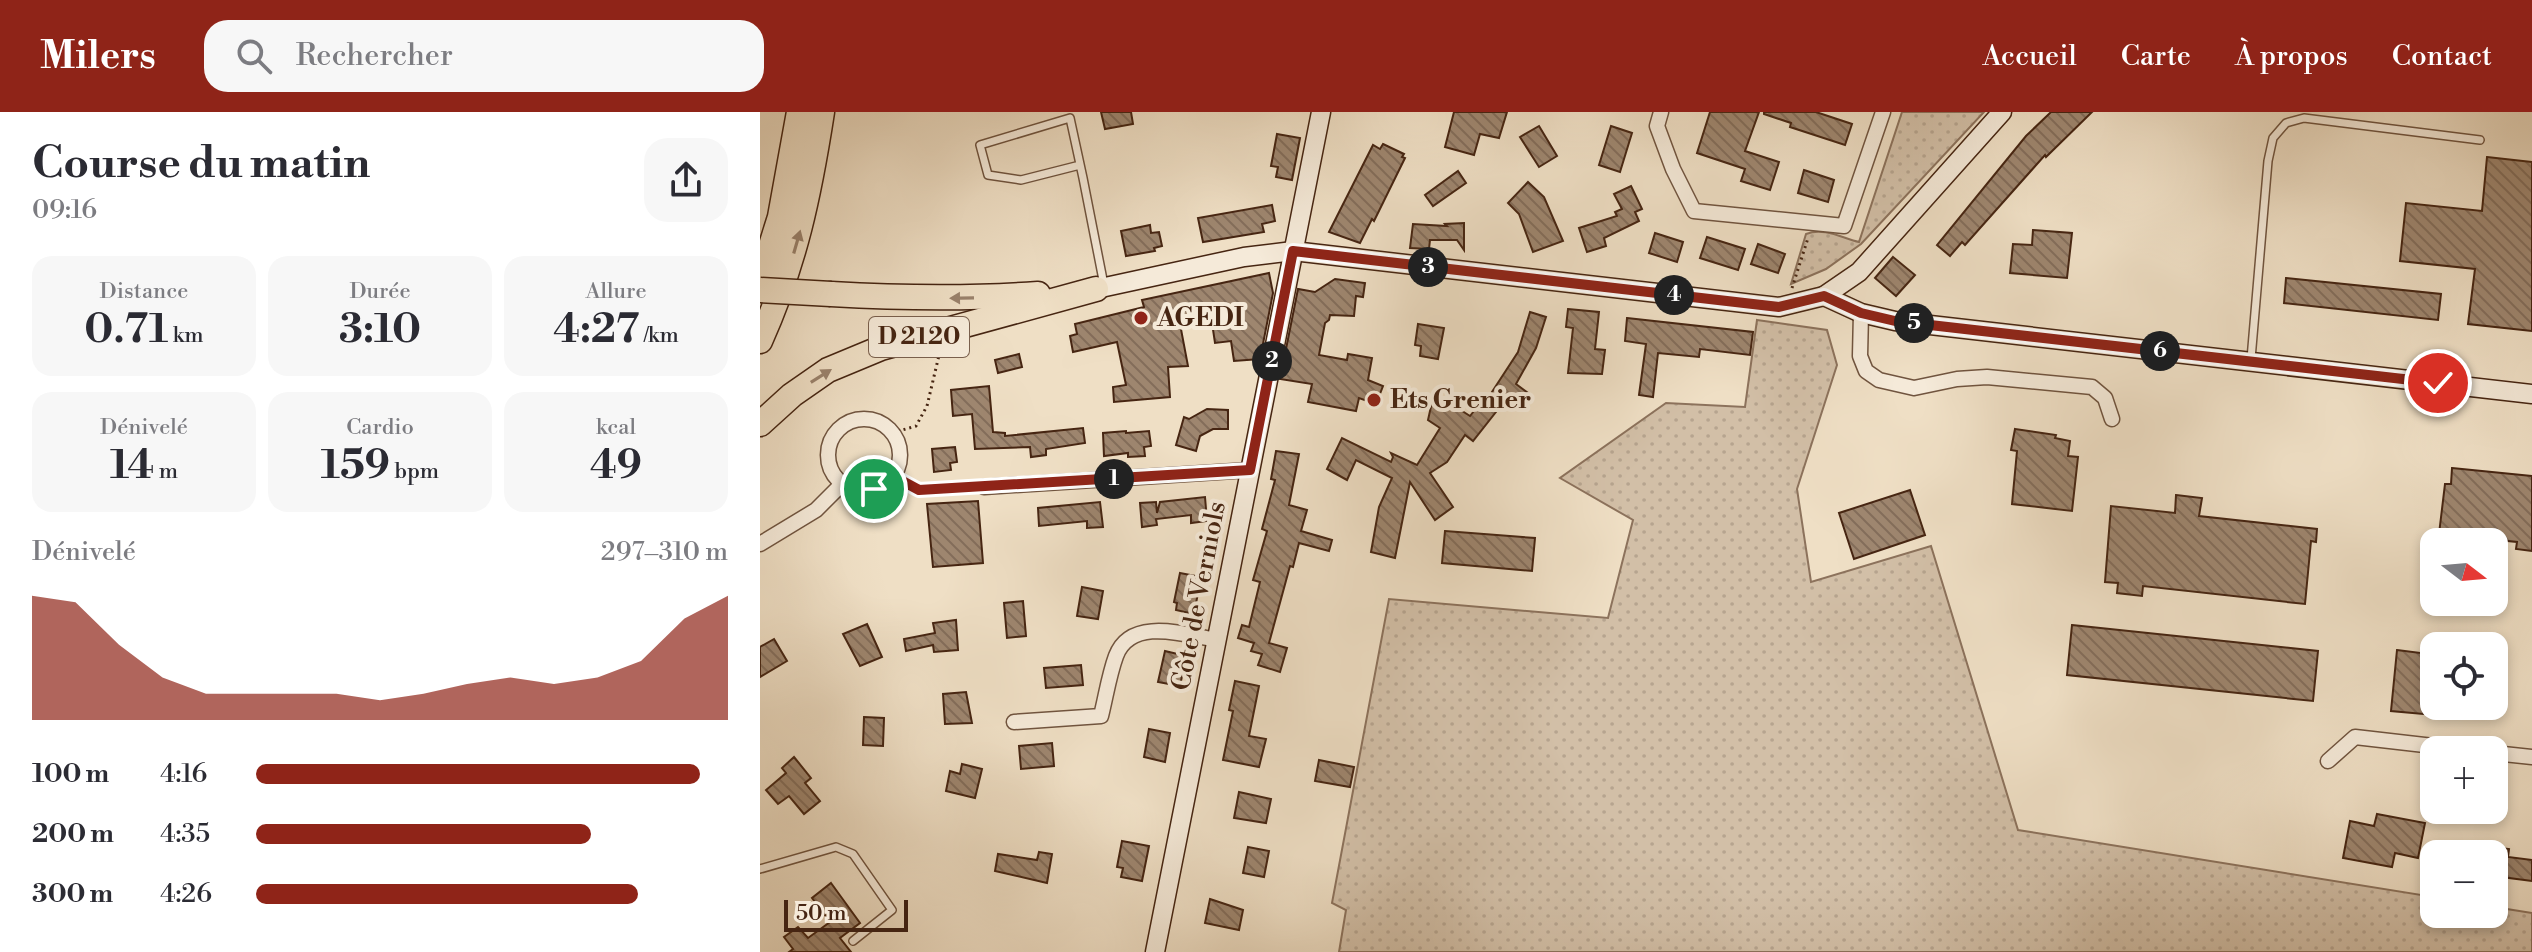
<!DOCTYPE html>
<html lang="fr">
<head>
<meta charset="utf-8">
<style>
  :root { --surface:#fff; --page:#f7f7f7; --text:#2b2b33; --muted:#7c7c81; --accent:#8f2418 }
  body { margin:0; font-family:"Libre Bodoni",serif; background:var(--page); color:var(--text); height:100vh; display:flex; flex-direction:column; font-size:30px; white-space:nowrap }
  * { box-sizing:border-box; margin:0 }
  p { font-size:26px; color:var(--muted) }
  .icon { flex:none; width:44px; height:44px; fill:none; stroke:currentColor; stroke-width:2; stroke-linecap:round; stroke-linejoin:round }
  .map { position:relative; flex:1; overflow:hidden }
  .panel { display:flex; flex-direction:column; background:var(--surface); width:760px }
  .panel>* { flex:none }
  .needle { width:52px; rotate:106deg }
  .controls { position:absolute; left:1660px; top:416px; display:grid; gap:16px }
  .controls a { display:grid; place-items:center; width:88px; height:88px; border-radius:16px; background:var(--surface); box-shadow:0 4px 12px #0003; font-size:40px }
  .scale { position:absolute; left:24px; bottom:20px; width:124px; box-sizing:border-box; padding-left:8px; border:4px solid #462512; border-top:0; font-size:22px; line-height:28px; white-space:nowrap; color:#462512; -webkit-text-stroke:6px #f5ead9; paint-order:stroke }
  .pin { position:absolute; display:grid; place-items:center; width:68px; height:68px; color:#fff; margin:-34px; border:4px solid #fff; border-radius:50%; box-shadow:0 2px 8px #0007 }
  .km { position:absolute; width:40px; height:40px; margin:-20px; border-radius:50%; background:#222; color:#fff; font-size:22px; line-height:40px; text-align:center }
  .round { display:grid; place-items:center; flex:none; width:84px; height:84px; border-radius:24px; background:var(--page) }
  .headline { display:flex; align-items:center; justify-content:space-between; height:136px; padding:0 32px }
  h1 { font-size:44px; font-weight:700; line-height:60px }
  .figures { display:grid; grid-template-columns:repeat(3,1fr); gap:12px; height:136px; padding:8px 32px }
  .figures div { display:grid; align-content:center; border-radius:20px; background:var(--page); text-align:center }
  .figures b { font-size:40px; font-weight:700 }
  .figures small { font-size:22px; font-weight:400 }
  .figures p { font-size:22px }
  .chart { height:224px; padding:16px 32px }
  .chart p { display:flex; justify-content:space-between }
  .chart svg { width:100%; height:144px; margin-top:8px; fill:var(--accent); opacity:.7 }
  ul { padding:0 32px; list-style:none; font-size:26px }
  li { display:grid; grid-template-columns:128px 96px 1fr; align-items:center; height:60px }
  li i { height:20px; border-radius:10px; background:var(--accent) }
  header { display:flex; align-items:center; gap:48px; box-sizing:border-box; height:112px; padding:0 40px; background:var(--accent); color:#fff }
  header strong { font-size:38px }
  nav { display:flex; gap:44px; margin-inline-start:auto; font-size:28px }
  .search { width:560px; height:72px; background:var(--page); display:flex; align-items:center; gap:20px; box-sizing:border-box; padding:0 28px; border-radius:24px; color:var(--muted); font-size:30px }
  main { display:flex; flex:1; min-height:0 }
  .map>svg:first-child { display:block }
</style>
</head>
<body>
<header>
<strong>Milers</strong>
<div class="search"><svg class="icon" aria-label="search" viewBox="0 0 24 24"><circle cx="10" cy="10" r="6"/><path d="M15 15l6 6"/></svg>Rechercher</div>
<nav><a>Accueil</a><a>Carte</a><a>À propos</a><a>Contact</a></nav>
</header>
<main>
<section class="panel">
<div class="headline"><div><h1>Course du matin</h1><p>09:16</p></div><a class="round"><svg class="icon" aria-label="share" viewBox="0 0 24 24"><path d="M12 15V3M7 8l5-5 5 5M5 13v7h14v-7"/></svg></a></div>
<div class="figures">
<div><p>Distance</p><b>0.71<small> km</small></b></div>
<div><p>Durée</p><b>3:10</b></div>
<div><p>Allure</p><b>4:27<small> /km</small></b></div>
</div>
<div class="figures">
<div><p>Dénivelé</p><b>14<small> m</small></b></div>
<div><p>Cardio</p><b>159<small> bpm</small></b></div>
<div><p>kcal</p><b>49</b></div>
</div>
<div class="chart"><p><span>Dénivelé</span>297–310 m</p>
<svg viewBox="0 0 160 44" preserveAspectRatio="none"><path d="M0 44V6L10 8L20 21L30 31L40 36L50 36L60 36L70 36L80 38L90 36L100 33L110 31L120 33L130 31L140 26L150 13L160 6V44z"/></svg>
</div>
<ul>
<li><b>100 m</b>4:16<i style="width:94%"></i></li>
<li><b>200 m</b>4:35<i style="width:71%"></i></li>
<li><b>300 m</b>4:26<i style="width:81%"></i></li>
</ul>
</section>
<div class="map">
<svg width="1772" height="840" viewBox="0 0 1772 840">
  <defs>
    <pattern id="grass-dots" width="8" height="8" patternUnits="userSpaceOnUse" patternTransform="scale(2)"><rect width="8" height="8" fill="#d2bfa7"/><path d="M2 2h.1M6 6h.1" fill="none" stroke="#b6a48f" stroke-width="1.8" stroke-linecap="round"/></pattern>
    <pattern id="building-back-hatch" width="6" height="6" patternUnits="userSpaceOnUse" patternTransform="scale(2)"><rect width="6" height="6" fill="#9e866f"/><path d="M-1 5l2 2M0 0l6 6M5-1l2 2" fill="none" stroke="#836d5a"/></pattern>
  </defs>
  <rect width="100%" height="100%" fill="#efdfc5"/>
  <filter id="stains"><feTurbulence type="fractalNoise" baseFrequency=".0025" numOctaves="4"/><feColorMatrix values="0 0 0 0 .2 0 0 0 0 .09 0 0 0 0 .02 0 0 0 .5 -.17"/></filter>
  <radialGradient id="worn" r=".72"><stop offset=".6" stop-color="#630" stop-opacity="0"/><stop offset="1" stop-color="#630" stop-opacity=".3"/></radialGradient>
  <g fill="url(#grass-dots)" stroke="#8c725c" stroke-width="2">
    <path d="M1142 0H1224L1101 132 1066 157 1031 172 1046 122C1064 115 1082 126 1099 130Z"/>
    <polygon points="997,208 1067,218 1077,253 1037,377 1051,470 1171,434 1258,718 1674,785 1674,802 1734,802 1734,795 1772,801 1772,840 579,840 586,798 572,791 629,487 848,506 873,408 800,366 906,291 985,295"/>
  </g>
  <g fill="url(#building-back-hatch)" stroke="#462512" stroke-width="2">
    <polygon points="341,0 371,0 373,12 345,17"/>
    <polygon points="694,0 747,0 739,26 720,22 714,43 685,35"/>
    <polygon points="950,0 999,0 985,39 1019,50 1010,78 981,69 985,57 937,41"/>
    <polygon points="1004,0 1056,0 1092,12 1085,33 1030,15 1031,11 1004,2"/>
    <polygon points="1291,0 1332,0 1286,45 1285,43 1205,133 1202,130 1190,144 1177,133 1266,24"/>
    <polygon points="779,14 797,44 779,55 760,25"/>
    <polygon points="851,14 872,21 860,60 839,53"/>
    <polygon points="517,22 540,26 532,68 516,65 518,55 511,54"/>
    <polygon points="623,32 644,42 642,45 645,46 614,109 612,107 600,131 569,120 613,33 620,37"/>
    <polygon points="1727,45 1772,50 1772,219 1708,212 1715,157 1640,149 1646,91 1722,99"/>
    <polygon points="1044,58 1074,68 1068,90 1038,81"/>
    <polygon points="698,59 706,71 673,94 665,83"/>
    <polygon points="768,70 784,85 803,129 773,140 759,102 748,91"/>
    <polygon points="871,74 882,97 875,100 879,109 844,126 846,134 827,140 819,116 857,104 855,100 862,97 854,82"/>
    <polygon points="512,93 515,109 502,112 504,120 443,130 438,106"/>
    <polygon points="704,111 704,138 697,128 670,128 669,137 650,136 653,112 687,114 685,112"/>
    <polygon points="390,113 391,121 399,120 402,134 394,136 395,139 366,144 361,119"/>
    <polygon points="1273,118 1312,121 1307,166 1250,161 1253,132 1272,133"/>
    <polygon points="895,121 923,130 917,150 889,141"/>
    <polygon points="947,125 985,137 978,158 940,146"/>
    <polygon points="998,132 1025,142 1018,161 991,152"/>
    <polygon points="1133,145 1155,163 1136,184 1115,166"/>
    <polygon points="509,161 513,181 500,247 474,249 471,229 455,231 451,204 420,212 428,254 408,255 410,285 354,290 353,275 366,273 357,230 313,240 310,224 317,222 315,212 384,195 382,188"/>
    <polygon points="1526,166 1681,182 1678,208 1524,191"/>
    <polygon points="575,167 605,171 603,185 596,184 594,204 570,203 569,208 565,211 559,243 587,248 588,242 612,246 608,268 623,274 616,292 599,286 596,299 548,290 552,272 520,267 538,177 555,180"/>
    <polygon points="808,197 839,200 835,237 845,238 842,262 808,261 813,216 806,215"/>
    <polygon points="770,200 786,205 776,236 756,272 768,281 758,293 747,286 713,329 705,323 687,350 670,361 693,395 675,408 650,370 635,446 611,440 619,395 632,366 596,348 587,368 567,357 582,326 631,350 633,345 631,341 657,353 680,316 668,308 674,281 710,304 726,284 728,286 758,240"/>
    <polygon points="867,206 993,220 990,243 940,237 939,245 898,241 893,285 879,283 886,232 865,229"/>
    <polygon points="658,212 684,216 678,247 660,244 661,234 655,233"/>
    <polygon points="259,242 262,255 238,261 235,248"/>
    <polygon points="229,274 233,320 245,321 245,324 323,316 325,331 286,337 286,343 271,345 270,335 215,337 212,302 193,304 191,278"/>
    <polygon points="447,297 468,298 468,317 453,317 440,324 436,339 416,333 424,305 429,307"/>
    <polygon points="1255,317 1296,323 1295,326 1310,329 1308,344 1318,345 1312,399 1252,392 1257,339 1251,338"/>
    <polygon points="366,319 366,321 389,319 391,334 384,335 385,344 368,345 368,341 344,344 343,321"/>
    <polygon points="195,335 197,350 190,351 191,358 174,360 172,337"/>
    <polygon points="516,339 539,342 529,393 547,398 541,419 572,428 569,439 539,431 533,455 530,454 509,531 527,536 520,560 498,553 502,542 491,539 494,531 478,526 482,513 489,515 500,470 493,468 507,419 502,417 515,368 511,367"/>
    <polygon points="1692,356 1772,364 1772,439 1756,437 1757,430 1679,422 1685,372 1691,372"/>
    <polygon points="1150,378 1165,423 1094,447 1079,401"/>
    <polygon points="1416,383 1442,386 1439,404 1557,417 1556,430 1551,429 1545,492 1383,474 1382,484 1357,481 1358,471 1345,470 1351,394 1415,401"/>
    <polygon points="445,385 447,409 431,411 431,403 396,407 397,413 382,415 380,391 396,390 397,401 400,390"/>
    <polygon points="218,389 223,451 173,455 167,392"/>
    <polygon points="340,390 343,415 327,416 327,409 279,414 278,396"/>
    <polygon points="685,419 775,426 772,459 682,451"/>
    <polygon points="420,461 441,465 434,502 416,498 417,491 414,490"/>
    <polygon points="322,475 343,479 338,507 317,504"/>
    <polygon points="263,489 266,524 247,526 244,491"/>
    <polygon points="196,508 198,538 174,540 173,533 146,539 144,527 175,521 173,511"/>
    <polygon points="107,512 122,545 100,554 83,522"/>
    <polygon points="1312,513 1558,539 1553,589 1307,563"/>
    <polygon points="14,527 27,549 0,565 0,535"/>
    <polygon points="1637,538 1669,542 1663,602 1631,599"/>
    <polygon points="405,539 426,544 420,574 398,570"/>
    <polygon points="321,553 323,573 286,576 284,556"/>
    <polygon points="475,569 499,574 489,624 506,627 499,655 463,648 473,599 469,598"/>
    <polygon points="206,580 212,611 185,612 183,582"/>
    <polygon points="104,605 124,606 123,634 103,633"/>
    <polygon points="389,617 410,621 405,650 384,645"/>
    <polygon points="292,631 294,654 261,657 259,634"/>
    <polygon points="34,645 51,666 45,671 60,689 44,702 29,684 18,692 6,678 26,661 22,656"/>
    <polygon points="559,648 594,655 590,675 555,669"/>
    <polygon points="202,652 222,657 215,686 186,679 190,659 200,662"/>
    <polygon points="479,680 511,687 506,711 474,706"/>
    <polygon points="1617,702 1665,711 1658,746 1635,741 1632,755 1583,746 1590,709 1614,714"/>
    <polygon points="362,729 389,734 382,769 361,765 363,756 357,755"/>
    <polygon points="488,735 509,739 504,765 483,761"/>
    <polygon points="1734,735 1749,737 1748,745 1772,748 1772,769 1734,764"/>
    <polygon points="279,740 292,742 287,771 235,759 238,742 277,748"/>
    <polygon points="71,771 100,811 80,826 91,840 29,840 33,837 24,825 38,815 48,826 70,810 52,786"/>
    <polygon points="450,787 483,798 479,818 445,811"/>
  </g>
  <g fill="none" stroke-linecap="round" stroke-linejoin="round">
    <g stroke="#70543f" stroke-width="10">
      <g id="lane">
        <polyline points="320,53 261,68 228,63 220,33 310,6 323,66 344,173"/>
        <polyline points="1491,247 1508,49 1513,26 1526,11 1544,6 1720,28"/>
        <polyline points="0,757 76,735 93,742 132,798 93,829"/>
      </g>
    </g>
    <g stroke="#70543f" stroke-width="17">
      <g id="street">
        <polyline points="901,0 897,14 913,57 934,99 1084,114 1123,0"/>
        <polyline points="1101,201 1100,244 1106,259 1119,268 1154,276 1197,267 1227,265 1332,275 1345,286 1352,307"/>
        <circle cx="104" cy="343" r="36"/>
        <polyline points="224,375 490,358"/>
        <polyline points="0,432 56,398 82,372"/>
        <path d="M254 610 341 604C346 584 349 563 356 544 371 504 426 523 457 528"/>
        <polyline points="1734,641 1772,645"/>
        <polyline points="1568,649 1595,625 1708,638"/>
      </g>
    </g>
    <g stroke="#462512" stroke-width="21">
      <g id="secondary">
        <polyline points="336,177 484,145 533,139 1019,195 1064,184 1101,201 1135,209 1772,282"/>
        <polyline points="1064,184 1099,160 1242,0"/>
        <polyline points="395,840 561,0"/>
      </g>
    </g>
    <g stroke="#462512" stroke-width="27">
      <g id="highway">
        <polyline points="0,169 20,105 39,0"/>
        <path d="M71 182C141 186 208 187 278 182"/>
        <path d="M0 229C35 151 49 84 62 0"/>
        <polyline points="0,312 32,283 68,258 121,236 336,177"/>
      </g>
    </g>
    <g stroke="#462512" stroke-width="3" stroke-dasharray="2 4" stroke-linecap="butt">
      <polyline points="1032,176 1048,126"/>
      <polyline points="132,321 156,314 167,294 180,239"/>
      <polyline points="133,364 159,378 210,376"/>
    </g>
    <use href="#lane" stroke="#f5ead9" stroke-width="7"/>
    <use href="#street" stroke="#f5ead9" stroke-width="14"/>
    <use href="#secondary" stroke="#f5ead9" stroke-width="18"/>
    <use href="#highway" stroke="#efdfc5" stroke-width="24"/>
    <g stroke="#462512" stroke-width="27" stroke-linecap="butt">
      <polyline id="highway-bridge" points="0,178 71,182"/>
    </g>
    <use href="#highway-bridge" stroke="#efdfc5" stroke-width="24"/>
  </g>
  <defs><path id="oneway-solid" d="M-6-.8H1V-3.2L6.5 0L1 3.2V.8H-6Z" transform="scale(2)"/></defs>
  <g fill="#9a826c">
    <use href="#oneway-solid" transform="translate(37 130) rotate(-74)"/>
    <use href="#oneway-solid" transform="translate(202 186) rotate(179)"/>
    <use href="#oneway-solid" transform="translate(61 264) rotate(-32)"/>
  </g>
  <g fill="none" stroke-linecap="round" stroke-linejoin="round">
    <g stroke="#fff" stroke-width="16">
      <polyline id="route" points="114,377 133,364 159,378 490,358 533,139 1019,195 1064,184 1101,201 1135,209 1678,271"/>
    </g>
    <use href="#route" stroke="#8f2418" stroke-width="10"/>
  </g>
  <g fill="#8f2418" stroke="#f5ead9" stroke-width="3">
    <circle cx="381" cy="206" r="8"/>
    <circle cx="614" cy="288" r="8"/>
  </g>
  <g text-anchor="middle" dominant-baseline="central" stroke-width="8" stroke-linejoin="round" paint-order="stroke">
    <rect fill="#f5ead9" stroke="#7a604e" stroke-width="2" x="109" y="205" width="100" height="40" rx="6"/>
    <g font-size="24" font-weight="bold" fill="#462512">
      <text x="159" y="225">D 2120</text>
    </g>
    <g font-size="26" font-weight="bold" fill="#462512" stroke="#f5ead9" text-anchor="start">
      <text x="397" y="206">AGEDI</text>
      <text x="630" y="288">Ets Grenier</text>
    </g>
    <g font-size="26" fill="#462512" stroke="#f5ead9">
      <text transform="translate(439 484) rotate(-79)">Côte de Verniols</text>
    </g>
  </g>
  <rect width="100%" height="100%" filter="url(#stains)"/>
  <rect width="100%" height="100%" fill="url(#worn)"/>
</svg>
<div class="controls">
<a><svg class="needle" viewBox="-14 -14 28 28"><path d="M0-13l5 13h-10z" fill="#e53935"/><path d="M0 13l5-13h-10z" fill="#7c7c81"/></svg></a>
<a><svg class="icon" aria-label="locate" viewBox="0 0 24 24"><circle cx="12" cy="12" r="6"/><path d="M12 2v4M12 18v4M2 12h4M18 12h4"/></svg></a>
<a>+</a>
<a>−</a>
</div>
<div class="scale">50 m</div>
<div class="pin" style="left:114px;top:377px;background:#1e9e55"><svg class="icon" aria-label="arrive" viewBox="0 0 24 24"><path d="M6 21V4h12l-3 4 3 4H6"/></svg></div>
<div class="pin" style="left:1678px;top:271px;background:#d93025"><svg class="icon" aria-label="check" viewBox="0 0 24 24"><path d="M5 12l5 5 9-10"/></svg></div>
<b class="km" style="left:354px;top:367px">1</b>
<b class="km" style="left:512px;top:249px">2</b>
<b class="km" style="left:668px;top:155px">3</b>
<b class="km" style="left:914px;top:183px">4</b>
<b class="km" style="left:1154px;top:211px">5</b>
<b class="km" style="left:1400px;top:239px">6</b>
</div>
</main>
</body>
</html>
